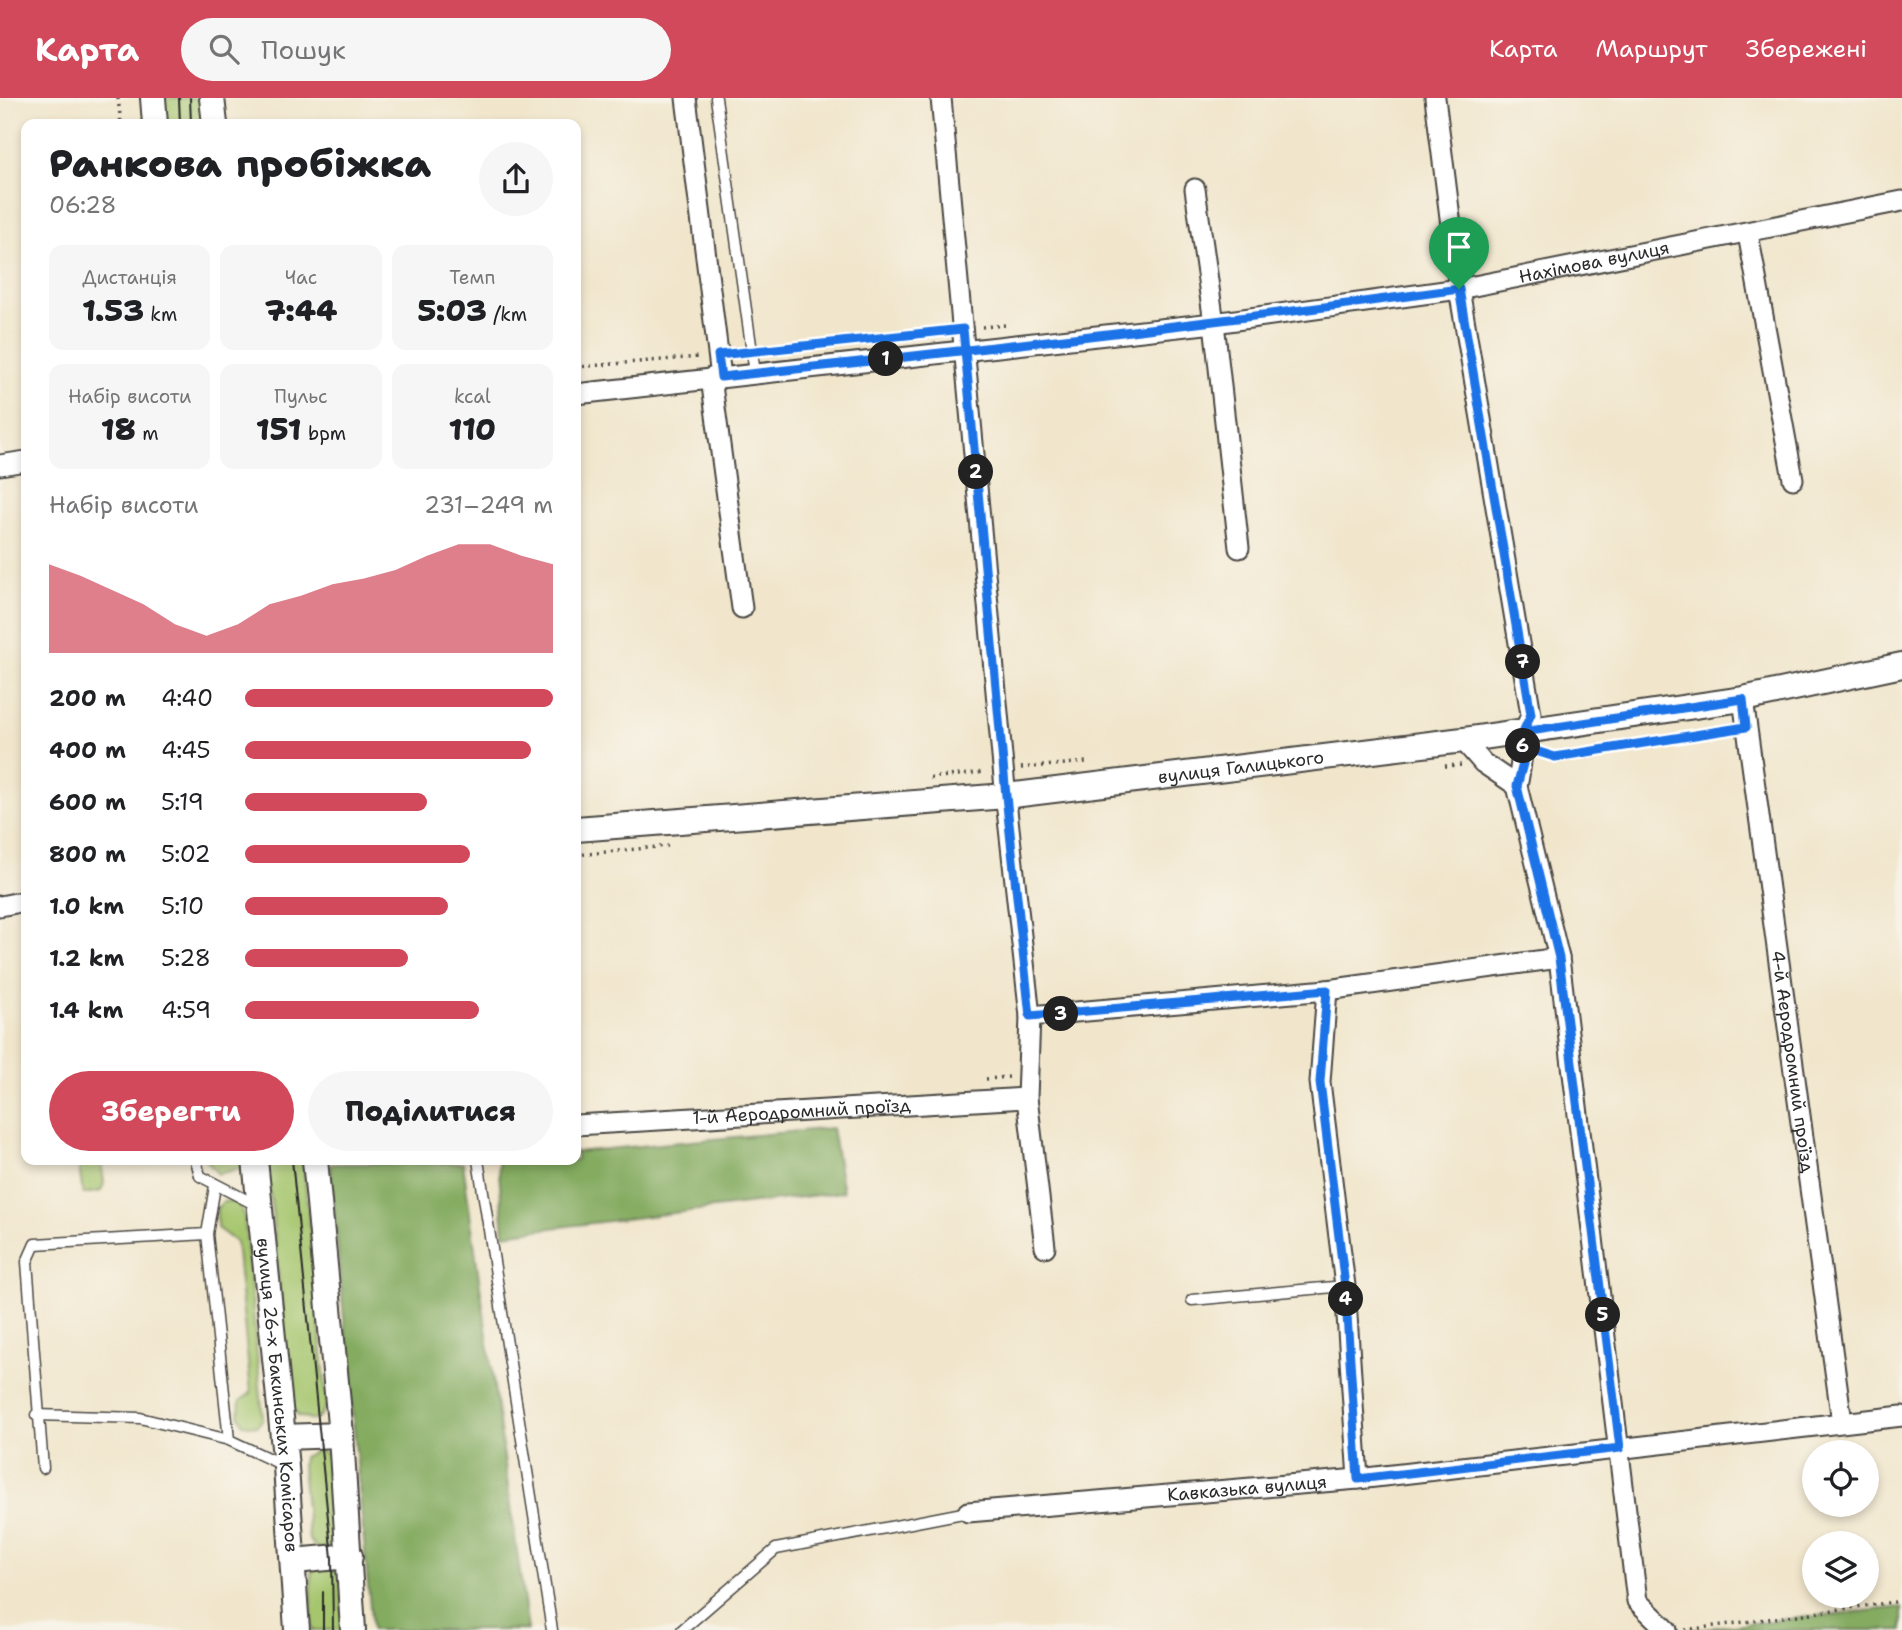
<!DOCTYPE html>
<html lang="uk">
<head>
<meta charset="utf-8">
<style>
  :root { --surface:#fff; --page:#f6f6f6; --text:#202124; --muted:#757577; --accent:#d1495b }
  body { margin:0; font-family:"Shantell Sans",sans-serif; background:var(--page); color:var(--text); height:100vh; display:flex; flex-direction:column; font-size:26px; white-space:nowrap }
  * { box-sizing:border-box; margin:0 }
  p { font-size:23px; color:var(--muted) }
  .icon { flex:none; width:38px; height:38px; fill:none; stroke:currentColor; stroke-width:2; stroke-linecap:round; stroke-linejoin:round }
  .map { position:relative; flex:1; overflow:hidden }
  .details { position:absolute; left:21px; top:21px; width:560px; height:1046px; display:flex; flex-direction:column; background:var(--surface); border-radius:14px; box-shadow:0 4px 10px #0003 }
  .details>* { flex:none }
  .fabs { position:absolute; left:1802px; top:1342px; display:grid; gap:14px }
  .fabs a { display:grid; place-items:center; width:77px; height:77px; border-radius:50%; background:var(--surface); box-shadow:0 4px 10px #0003; font-size:35px }
  .pin { position:absolute; display:grid; place-items:center; width:60px; height:60px; color:#fff; margin:-72px -30px; border-radius:50% 50% 50% 0; rotate:-45deg; box-shadow:0 0 7px #0007 }
  .pin .icon { rotate:45deg }
  .km { position:absolute; width:35px; height:35px; margin:-18px; border-radius:50%; background:#222; color:#fff; font-size:19px; line-height:35px; text-align:center }
  .round { display:grid; place-items:center; flex:none; width:74px; height:74px; border-radius:37px; background:var(--page) }
  .summary { display:flex; align-items:center; justify-content:space-between; height:119px; padding:0 28px }
  h1 { font-size:38px; font-weight:800; line-height:52px }
  .stats { display:grid; grid-template-columns:repeat(3,1fr); gap:10px; height:119px; padding:7px 28px }
  .stats div { display:grid; align-content:center; border-radius:14px; background:var(--page); text-align:center }
  .stats b { font-size:30px; font-weight:800 }
  .stats small { font-size:19px; font-weight:400 }
  .stats p { font-size:19px }
  .chart { height:196px; padding:14px 28px }
  .chart p { display:flex; justify-content:space-between }
  .chart svg { width:100%; height:126px; margin-top:7px; fill:var(--accent); opacity:.7 }
  .primary-button { display:flex; gap:14px; margin-top:auto; padding:14px 28px }
  .primary-button a { flex:1; height:80px; border-radius:42px; background:var(--accent); color:#fff; font-size:28px; font-weight:800; line-height:80px; text-align:center }
  .primary-button a+a { background:var(--page); color:var(--text) }
  ul { padding:0 28px; list-style:none; font-size:23px }
  li { display:grid; grid-template-columns:112px 84px 1fr; align-items:center; height:52px }
  li i { height:18px; border-radius:9px; background:var(--accent) }
  header { display:flex; align-items:center; gap:42px; box-sizing:border-box; height:98px; padding:0 35px; background:var(--accent); color:#fff }
  header strong { font-size:33px }
  nav { display:flex; gap:38px; margin-inline-start:auto; font-size:24px }
  .search { width:490px; height:63px; background:var(--page); display:flex; align-items:center; gap:18px; box-sizing:border-box; padding:0 24px; border-radius:38px; color:var(--muted); font-size:26px }
  .map>svg:first-child { display:block }
</style>
</head>
<body>
<header>
<strong>Карта</strong>
<div class="search"><svg class="icon" aria-label="search" viewBox="0 0 24 24"><circle cx="10" cy="10" r="6"/><path d="M15 15l6 6"/></svg>Пошук</div>
<nav><a>Карта</a><a>Маршрут</a><a>Збережені</a></nav>
</header>
<div class="map">
<svg width="1902" height="1532" viewBox="0 0 1902 1532">
  <rect width="100%" height="100%" fill="#f7f3e8"/>
  <filter id="ink" filterUnits="userSpaceOnUse"><feTurbulence type="fractalNoise" baseFrequency=".0143" numOctaves="2"/><feDisplacementMap in="SourceGraphic" scale="14" xChannelSelector="R" yChannelSelector="G"/><feConvolveMatrix kernelMatrix="1 2 1 2 8 2 1 2 1" color-interpolation-filters="sRGB"/></filter>
  <filter id="wash" filterUnits="userSpaceOnUse"><feTurbulence type="fractalNoise" baseFrequency=".00686" numOctaves="4" result="noise"/><feDisplacementMap in="SourceGraphic" scale="28" xChannelSelector="R" yChannelSelector="G"/><feGaussianBlur stdDeviation="1.57" result="paint"/><feColorMatrix in="noise" values="0 0 0 0 0 0 0 0 0 0 0 0 0 0 0 0 0 1.4 0 .05"/><feComposite in="paint" operator="in"/></filter>
  <g filter="url(#wash)">
    <rect width="100%" height="100%" fill="#f1e6cc"/>
    <g fill="#a6c66e" stroke="#68784c" stroke-width="2">
      <polygon points="163,0 202,0 204,26 166,26"/>
      <polygon points="78,1062 101,1062 104,1085 101,1093 83,1096"/>
      <polygon points="206,1062 245,1062 243,1070 218,1076"/>
      <polygon points="267,1062 303,1062 327,1307 320,1318 312,1322 298,1318 291,1306"/>
      <polygon points="231,1103 237,1105 244,1115 263,1321 257,1328 243,1326 239,1317 240,1303 251,1295 236,1144 217,1130 217,1110 223,1104"/>
      <polygon points="318,1352 326,1355 330,1365 337,1442 332,1449 316,1450 309,1442 302,1368 303,1359"/>
      <polygon points="330,1469 341,1479 343,1532 312,1532 311,1474 317,1470"/>
    </g>
    <g fill="#84ab61" stroke="#586b46" stroke-width="2">
      <polygon points="832,1030 843,1094 504,1136 498,1062 576,1062 576,1054"/>
      <polygon points="463,1065 528,1532 372,1532 330,1066"/>
      <polygon points="1902,1509 1902,1532 1688,1532"/>
    </g>
  </g>
  <g filter="url(#ink)">
    <g fill="none" stroke-linecap="round" stroke-linejoin="round">
      <g stroke="#494743" stroke-width="13">
        <g id="service">
          <polyline points="716,0 755,275"/>
          <polyline points="196,1062 200,1078 256,1107"/>
          <polyline points="478,1062 552,1532"/>
          <polyline points="207,1136 229,1342 285,1368"/>
          <polyline points="1192,1202 1345,1188"/>
          <polyline points="36,1317 140,1320 229,1342"/>
          <polyline points="43,1370 27,1164 35,1146 207,1136 215,1088"/>
          <polyline points="682,1532 776,1451 968,1414"/>
        </g>
      </g>
      <g stroke="#494743" stroke-width="23">
        <g id="minor">
          <polyline points="686,0 721,279"/>
          <polyline points="941,0 1007,712 1030,918 1027,1000 1045,1149"/>
          <path d="M1435 0 1459 191 1531 616C1521 639 1523 663 1517 688L1559 860 1637 1503 1667 1532"/>
          <polyline points="1195,91 1214,225 1239,450"/>
          <polyline points="1748,136 1793,381"/>
          <polyline points="711,280 742,510"/>
          <path id="s1" d="M576 296 1214 225 1459 191 1902 103"/>
          <polyline points="0,367 26,363"/>
          <path id="s2" d="M1743 601 1842 1324"/>
          <polyline points="1463,642 1483,665 1517,688"/>
          <polyline points="0,808 26,803"/>
          <polyline points="1327,892 1559,860"/>
          <polyline points="1030,918 1327,892 1320,984 1345,1188 1358,1381"/>
          <path id="s3" d="M576 1027 1027 1000"/>
          <path id="s4" d="M968 1414 1358 1381 1902 1318"/>
        </g>
      </g>
      <g stroke="#494743" stroke-width="28">
        <g id="tertiary">
          <polyline points="153,0 155,26"/>
          <polyline points="212,0 215,26"/>
          <path id="s5" d="M576 731 1006 698 1463 642 1743 601 1902 567"/>
          <path id="s6" d="M255 1062 286 1369 297 1532"/>
          <polyline points="315,1062 341,1337 353,1532"/>
          <polyline points="283,1339 341,1337"/>
          <polyline points="294,1463 350,1458"/>
        </g>
      </g>
      <g stroke="#494743" stroke-width="3.5" stroke-dasharray="2 5" stroke-linecap="butt">
        <polyline points="118,0 121,26"/>
        <polyline points="982,229 1006,227"/>
        <polyline points="766,252 943,233"/>
        <polyline points="576,269 699,259"/>
        <polyline points="1539,654 1555,659 1728,632"/>
        <polyline points="1445,668 1462,667"/>
        <polyline points="1021,670 1086,664"/>
        <polyline points="930,680 985,674"/>
        <polyline points="576,757 668,748"/>
        <polyline points="986,981 1009,979"/>
        <polyline points="1685,1532 1902,1503"/>
      </g>
      <use href="#service" stroke="#fff" stroke-width="10"/>
      <use href="#minor" stroke="#fff" stroke-width="19"/>
      <use href="#tertiary" stroke="#fff" stroke-width="24"/>
      <g stroke="#2b2b2b" stroke-width="2">
        <polyline points="179,0 180,26"/>
        <polyline points="190,0 191,26"/>
        <polyline points="292,1062 332,1460 333,1532"/>
        <polyline points="323,1532 323,1494"/>
      </g>
    </g>
  </g>
  <g fill="none" stroke-linecap="round" stroke-linejoin="round" filter="url(#ink)">
    <g stroke="#fff" stroke-width="14">
      <path id="route" d="M1459 191C1214 225 967 253 721 279L718 257 963 231 965 252C979 400 991 549 1006 698L1030 918 1327 892 1320 984 1345 1188 1358 1381 1620 1350 1559 860 1517 688 1524 662 1523 634 1743 601 1746 629 1555 659 1523 649V634L1531 616 1459 191"/>
    </g>
    <use href="#route" stroke="#1a73e8" stroke-width="9"/>
  </g>
  <g text-anchor="middle" dominant-baseline="central" stroke-width="5" stroke-linejoin="round" paint-order="stroke">
    <g font-size="18" fill="#2b2b2b" stroke="#f7f3e8">
      <text stroke="none"><textPath href="#s1" startOffset="1027">Нахімова вулиця</textPath></text>
      <text stroke="none"><textPath href="#s5" startOffset="668">вулиця Галицького</textPath></text>
      <text stroke="none"><textPath href="#s2" startOffset="366">4-й Аеродромний проїзд</textPath></text>
      <text stroke="none"><textPath href="#s3" startOffset="226">1-й Аеродромний проїзд</textPath></text>
      <text stroke="none"><textPath href="#s6" startOffset="236">вулиця 26-х Бакинських Комісаров</textPath></text>
      <text stroke="none"><textPath href="#s4" startOffset="280">Кавказька вулиця</textPath></text>
    </g>
  </g>
</svg>
<div class="fabs">
<a><svg class="icon" aria-label="locate" viewBox="0 0 24 24"><circle cx="12" cy="12" r="6"/><path d="M12 2v4M12 18v4M2 12h4M18 12h4"/></svg></a>
<a><svg class="icon" aria-label="layers" viewBox="0 0 24 24"><path d="M12 4l9 5-9 5-9-5zM3 14l9 5 9-5"/></svg></a>
</div>
<div class="pin" style="left:1459px;top:191px;background:#1e9e55"><svg class="icon" aria-label="arrive" viewBox="0 0 24 24"><path d="M6 21V4h12l-3 4 3 4H6"/></svg></div>
<b class="km" style="left:886px;top:261px">1</b>
<b class="km" style="left:976px;top:374px">2</b>
<b class="km" style="left:1061px;top:916px">3</b>
<b class="km" style="left:1346px;top:1201px">4</b>
<b class="km" style="left:1603px;top:1217px">5</b>
<b class="km" style="left:1523px;top:648px">6</b>
<b class="km" style="left:1523px;top:564px">7</b>
<section class="details">
<div class="summary"><div><h1>Ранкова пробіжка</h1><p>06:28</p></div><a class="round"><svg class="icon" aria-label="share" viewBox="0 0 24 24"><path d="M12 15V3M7 8l5-5 5 5M5 13v7h14v-7"/></svg></a></div>
<div class="stats">
<div><p>Дистанція</p><b>1.53<small> km</small></b></div>
<div><p>Час</p><b>7:44</b></div>
<div><p>Темп</p><b>5:03<small> /km</small></b></div>
</div>
<div class="stats">
<div><p>Набір висоти</p><b>18<small> m</small></b></div>
<div><p>Пульс</p><b>151<small> bpm</small></b></div>
<div><p>kcal</p><b>110</b></div>
</div>
<div class="chart"><p><span>Набір висоти</span>231–249 m</p>
<svg viewBox="0 0 160 44" preserveAspectRatio="none"><path d="M0 44V13L10 17L20 22L30 27L40 34L50 38L60 34L70 27L80 24L90 20L100 18L110 15L120 10L130 6L140 6L150 10L160 13V44z"/></svg>
</div>
<ul>
<li><b>200 m</b>4:40<i style="width:100%"></i></li>
<li><b>400 m</b>4:45<i style="width:93%"></i></li>
<li><b>600 m</b>5:19<i style="width:59%"></i></li>
<li><b>800 m</b>5:02<i style="width:73%"></i></li>
<li><b>1.0 km</b>5:10<i style="width:66%"></i></li>
<li><b>1.2 km</b>5:28<i style="width:53%"></i></li>
<li><b>1.4 km</b>4:59<i style="width:76%"></i></li>
</ul>
<div class="primary-button"><a>Зберегти</a><a>Поділитися</a></div>
</section>
</div>
</body>
</html>
